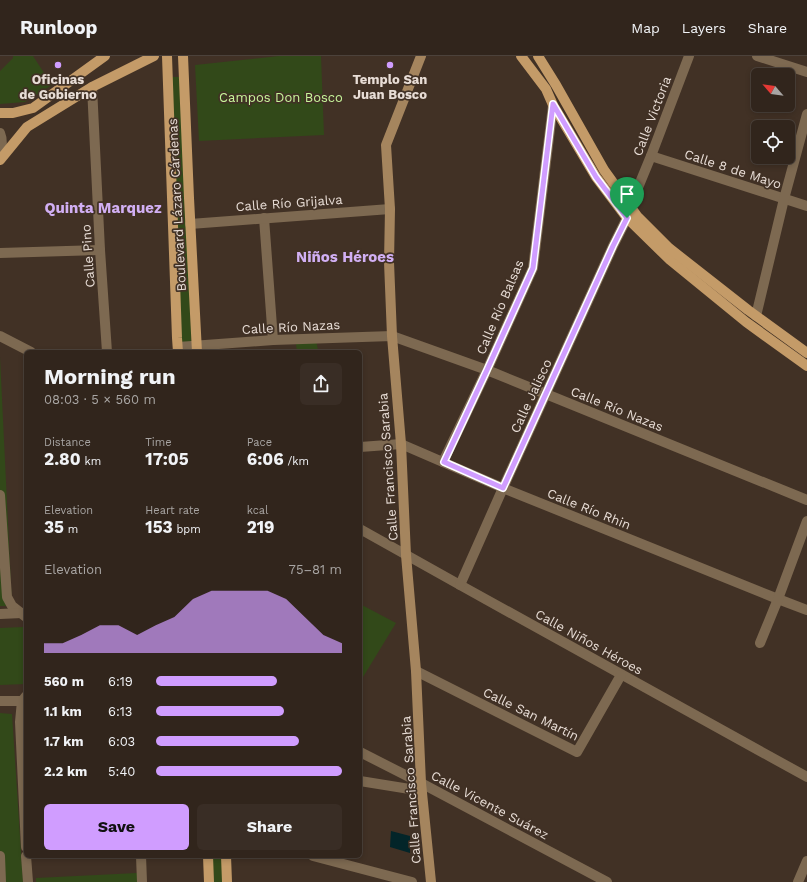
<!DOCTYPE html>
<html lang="en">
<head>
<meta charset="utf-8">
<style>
  :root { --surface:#31251c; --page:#392d25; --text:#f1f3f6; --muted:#a8a5a3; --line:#4c423b; --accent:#d09dff }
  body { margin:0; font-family:"Work Sans",sans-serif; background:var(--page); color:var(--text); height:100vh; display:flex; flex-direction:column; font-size:15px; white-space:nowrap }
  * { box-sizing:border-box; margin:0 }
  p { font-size:13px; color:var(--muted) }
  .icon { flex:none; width:22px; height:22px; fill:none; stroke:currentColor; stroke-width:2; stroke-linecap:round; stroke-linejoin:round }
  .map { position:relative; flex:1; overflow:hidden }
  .panel { position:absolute; left:24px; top:294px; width:338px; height:508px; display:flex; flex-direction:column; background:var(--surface); border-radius:6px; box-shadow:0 2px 6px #0003,0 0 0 1px var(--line) }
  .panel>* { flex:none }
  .needle { width:26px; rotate:298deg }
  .controls { position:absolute; left:751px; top:12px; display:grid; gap:8px }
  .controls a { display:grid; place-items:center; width:44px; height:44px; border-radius:6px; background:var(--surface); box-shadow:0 2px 6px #0003,0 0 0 1px var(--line); font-size:20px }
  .pin { position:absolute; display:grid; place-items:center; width:34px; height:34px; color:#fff; margin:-41px -17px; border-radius:50% 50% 50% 0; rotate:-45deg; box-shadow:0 0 4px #0007 }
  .pin .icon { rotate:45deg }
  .round { display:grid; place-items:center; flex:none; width:42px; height:42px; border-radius:6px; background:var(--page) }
  .summary { display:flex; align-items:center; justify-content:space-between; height:68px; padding:0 20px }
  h1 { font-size:22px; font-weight:700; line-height:30px }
  .stats { display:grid; grid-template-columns:repeat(3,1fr); gap:6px; height:68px; padding:4px 20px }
  .stats div { display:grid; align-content:center }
  .stats b { font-size:17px; font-weight:700 }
  .stats small { font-size:11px; font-weight:400 }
  .stats p { font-size:11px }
  .chart { height:112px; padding:8px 20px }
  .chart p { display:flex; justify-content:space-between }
  .chart svg { width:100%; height:72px; margin-top:4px; fill:var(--accent); opacity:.7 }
  .button { display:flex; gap:8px; margin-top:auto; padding:8px 20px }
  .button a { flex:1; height:46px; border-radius:6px; background:var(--accent); color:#111; font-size:16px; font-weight:700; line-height:46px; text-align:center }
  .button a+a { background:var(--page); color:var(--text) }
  ul { padding:0 20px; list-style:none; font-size:13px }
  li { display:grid; grid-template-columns:64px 48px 1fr; align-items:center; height:30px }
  li i { height:10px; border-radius:5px; background:var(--accent) }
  header { display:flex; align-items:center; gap:24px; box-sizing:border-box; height:56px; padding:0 20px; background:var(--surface); border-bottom:1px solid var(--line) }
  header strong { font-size:19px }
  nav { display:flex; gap:22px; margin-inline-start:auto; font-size:14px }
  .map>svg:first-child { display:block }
</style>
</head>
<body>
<header>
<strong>Runloop</strong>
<nav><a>Map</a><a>Layers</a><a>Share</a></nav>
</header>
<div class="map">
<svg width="807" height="826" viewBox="0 0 807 826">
  <rect width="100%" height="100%" fill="#413125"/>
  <g fill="#324919">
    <polygon points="13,0 33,0 52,29 25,46 0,48 0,15 13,2"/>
    <polygon points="279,0 321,0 324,79 199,85 195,9"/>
    <polygon points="169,21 181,21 192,296 180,296"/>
    <polygon points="316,284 318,294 308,296 297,296 296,288"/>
    <polygon points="0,301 12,550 0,550"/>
    <polygon points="360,548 396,567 360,626"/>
    <polygon points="23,571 26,576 26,628 0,629 0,572"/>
    <polygon points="0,657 12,658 23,826 0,826"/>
    <polygon points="212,800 222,800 224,826 214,826"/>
    <polygon points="137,817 138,826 36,826 36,822"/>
  </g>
  <polygon fill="#032529" points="391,775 410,780 410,797 390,791"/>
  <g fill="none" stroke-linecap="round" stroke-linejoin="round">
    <g stroke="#7d6951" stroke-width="10">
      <polyline points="757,0 807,16"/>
      <polyline points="92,31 100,194 107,296"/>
      <path d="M0 77C3 84 2 92 0 100"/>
      <polyline points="651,100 807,150"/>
      <polyline points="630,151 651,100 689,0"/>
      <polyline points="264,162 273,284"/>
      <polyline points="190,168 390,153"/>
      <polyline points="0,197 100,194"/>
      <polyline points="756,260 784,143 807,58"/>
      <polyline points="0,280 31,296"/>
      <polyline points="178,291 273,284 392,280 487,314 546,338 807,444"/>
      <polyline points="360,391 401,388 503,432 778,543 807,554"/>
      <polyline points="443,406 487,314 533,212 553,49"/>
      <polyline points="0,439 7,541 12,550 26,561"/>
      <polyline points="360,473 460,529 807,721"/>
      <polyline points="460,529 503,432 613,190 627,162"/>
      <polyline points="0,558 22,557"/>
      <polyline points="760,587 778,543 807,465"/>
      <polyline points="416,615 577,696 621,619"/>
      <polyline points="26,640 22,645 20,666 26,791"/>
      <polyline points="0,645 26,645"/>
      <polyline points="360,696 421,727 607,826"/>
      <polyline points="360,725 422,735"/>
      <polyline points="0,800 1,826"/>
      <polyline points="26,800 28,826"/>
      <polyline points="141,800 142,826"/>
      <polyline points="313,800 412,826"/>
      <polyline points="798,826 807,805"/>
    </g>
    <polyline stroke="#a5855e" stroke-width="10" points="421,0 386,89 390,153 389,206 392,280 401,388 406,499 416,615 421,727 431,826"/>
    <g stroke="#c49b68" stroke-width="10">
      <polyline points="167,0 177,282 178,296"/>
      <polyline points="183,0 189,142 197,296"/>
      <polyline points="521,0 546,33 553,49 596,121 627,162 670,204 746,266 807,310"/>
      <polyline points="538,0 556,29 604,114 637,160 669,192 748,254 807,297"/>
      <polyline points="0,57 13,57 33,52 105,0"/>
      <polyline points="0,104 27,71 92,31 154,0"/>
      <polyline points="208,800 209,826"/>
      <polyline points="226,800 227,826"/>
    </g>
  </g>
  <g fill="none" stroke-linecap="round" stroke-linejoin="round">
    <g stroke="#fff" stroke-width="8">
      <polygon id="route" points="553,48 596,121 627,162 613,190 503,432 444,406 487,314 533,212"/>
    </g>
    <use href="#route" stroke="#d09dff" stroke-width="5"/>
  </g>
  <g fill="#d09dff" stroke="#413125" stroke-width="1.5">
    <circle cx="58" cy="9" r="4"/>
    <circle cx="390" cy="9" r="4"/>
  </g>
  <g text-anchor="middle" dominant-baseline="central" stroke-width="3.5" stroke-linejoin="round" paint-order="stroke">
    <g font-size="13" font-weight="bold" fill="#e8ddd6" stroke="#413125">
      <text x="58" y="23">Oficinas<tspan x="58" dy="15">de Gobierno</tspan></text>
      <text x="390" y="23">Templo San<tspan x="390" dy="15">Juan Bosco</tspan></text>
    </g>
    <g font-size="13" fill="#c7f59a" stroke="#413125">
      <text x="281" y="41">Campos Don Bosco</text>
    </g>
    <g font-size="13" fill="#e8ddd6" stroke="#413125">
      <text transform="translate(652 60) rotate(-69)">Calle Victoria</text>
      <text transform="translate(733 113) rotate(18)">Calle 8 de Mayo</text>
      <text transform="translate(289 147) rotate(-4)">Calle Río Grijalva</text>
      <text transform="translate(177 149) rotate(-93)">Boulevard Lázaro Cárdenas</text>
      <text transform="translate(88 200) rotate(-94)">Calle Pino</text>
      <text transform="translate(500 251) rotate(-67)">Calle Río Balsas</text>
      <text transform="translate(291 271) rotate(-3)">Calle Río Nazas</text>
      <text transform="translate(531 340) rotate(-65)">Calle Jalisco</text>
      <text transform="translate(617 353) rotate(22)">Calle Río Nazas</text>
      <text transform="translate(388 411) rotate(-94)">Calle Francisco Sarabia</text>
      <text transform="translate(589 453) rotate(22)">Calle Río Rhin</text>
      <text transform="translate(589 586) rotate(29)">Calle Niños Héroes</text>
      <text transform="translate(531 658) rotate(26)">Calle San Martín</text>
      <text transform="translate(411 734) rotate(-94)">Calle Francisco Sarabia</text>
      <text transform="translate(490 749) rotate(28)">Calle Vicente Suárez</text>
    </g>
    <g font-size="15" font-weight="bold" fill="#d1aff3" stroke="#413125">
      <text x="103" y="152">Quinta Marquez</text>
      <text x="345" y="201">Niños Héroes</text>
    </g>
  </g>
</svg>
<div class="controls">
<a><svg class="needle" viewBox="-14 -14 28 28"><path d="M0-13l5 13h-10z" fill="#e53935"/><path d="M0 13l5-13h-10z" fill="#a8a5a3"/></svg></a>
<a><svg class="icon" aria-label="locate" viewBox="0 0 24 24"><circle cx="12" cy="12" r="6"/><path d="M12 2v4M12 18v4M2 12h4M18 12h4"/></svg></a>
</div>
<div class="pin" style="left:627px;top:162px;background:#1e9e55"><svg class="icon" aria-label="arrive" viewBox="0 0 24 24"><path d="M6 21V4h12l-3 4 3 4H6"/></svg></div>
<section class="panel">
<div class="summary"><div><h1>Morning run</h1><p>08:03 · 5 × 560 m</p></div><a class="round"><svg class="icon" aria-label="share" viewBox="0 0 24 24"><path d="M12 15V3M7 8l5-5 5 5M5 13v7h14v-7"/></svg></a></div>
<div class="stats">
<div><p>Distance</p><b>2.80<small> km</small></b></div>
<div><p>Time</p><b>17:05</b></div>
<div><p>Pace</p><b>6:06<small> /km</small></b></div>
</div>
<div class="stats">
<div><p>Elevation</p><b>35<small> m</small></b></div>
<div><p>Heart rate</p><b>153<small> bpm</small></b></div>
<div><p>kcal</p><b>219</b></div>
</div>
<div class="chart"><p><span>Elevation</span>75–81 m</p>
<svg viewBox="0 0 160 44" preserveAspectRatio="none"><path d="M0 44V38L10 38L20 33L30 27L40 27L50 33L60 27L70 22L80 11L90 6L100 6L110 6L120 6L130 11L140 22L150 33L160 38V44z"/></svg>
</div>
<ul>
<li><b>560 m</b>6:19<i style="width:65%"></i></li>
<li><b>1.1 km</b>6:13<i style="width:69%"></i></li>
<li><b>1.7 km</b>6:03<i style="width:77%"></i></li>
<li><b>2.2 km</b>5:40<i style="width:100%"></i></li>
</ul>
<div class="button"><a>Save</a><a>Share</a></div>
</section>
</div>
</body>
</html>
